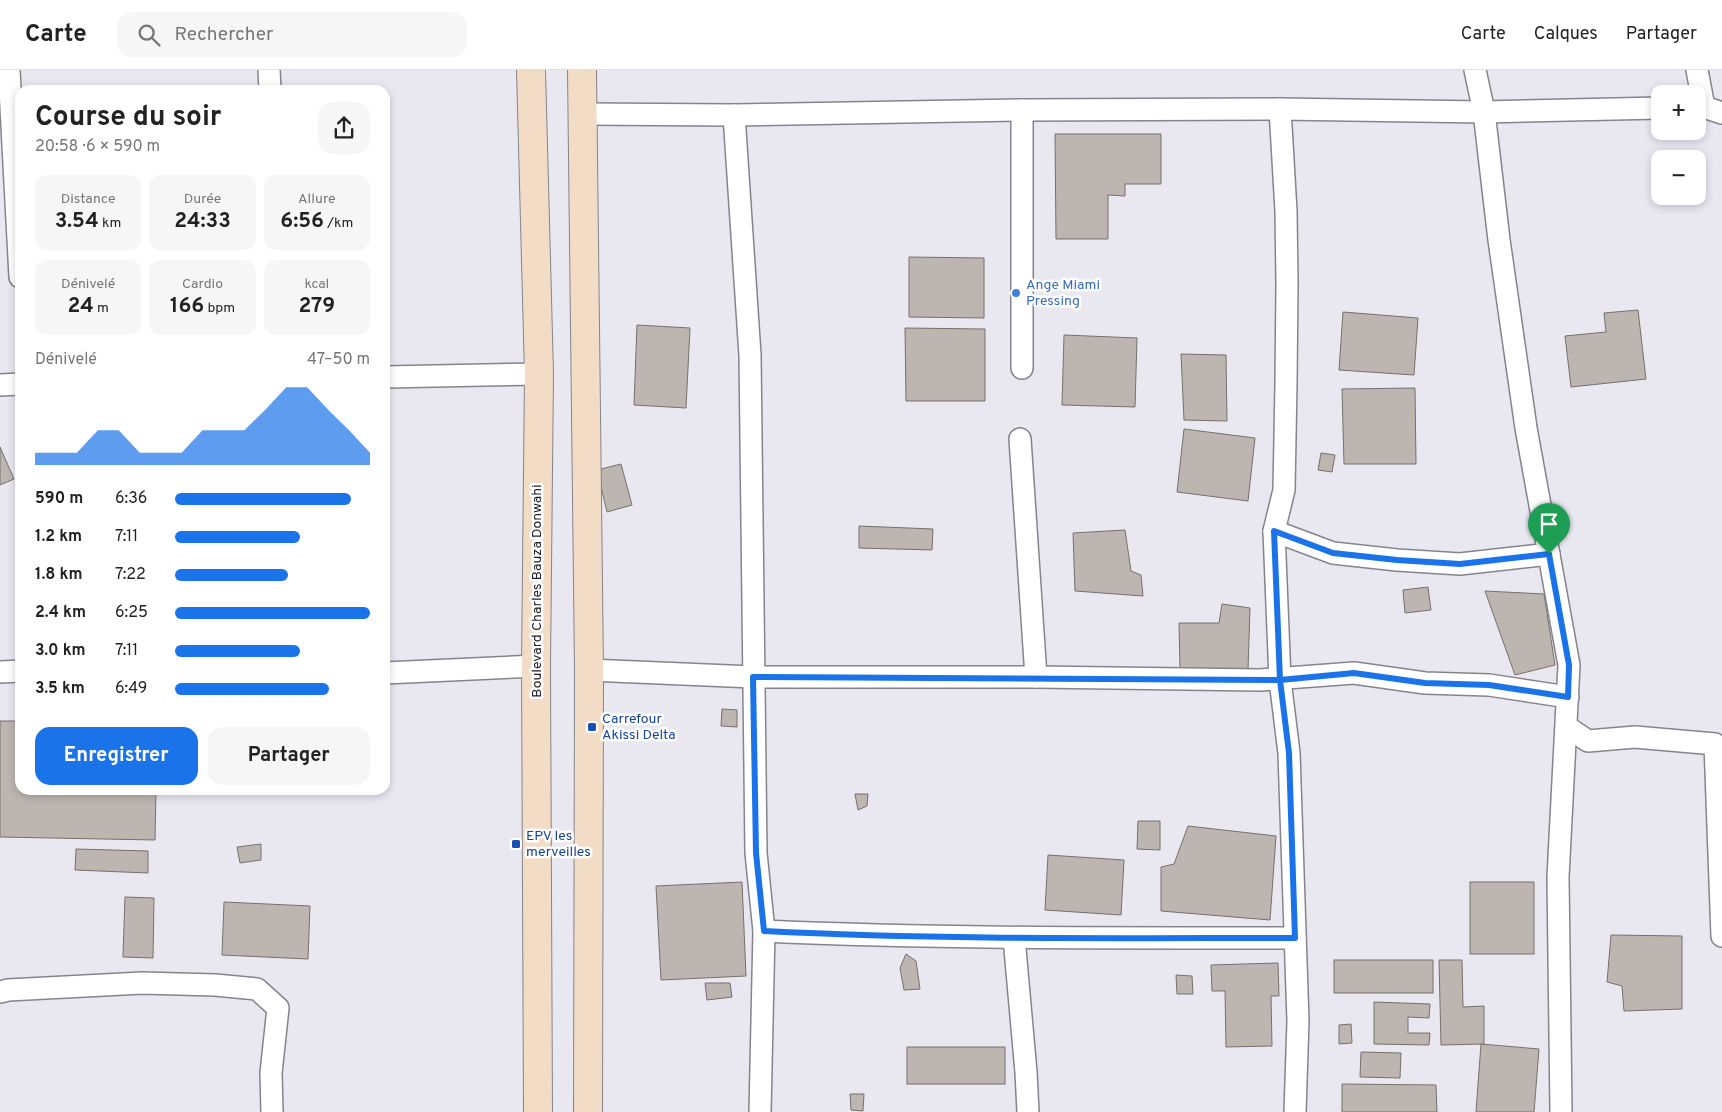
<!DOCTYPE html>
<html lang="fr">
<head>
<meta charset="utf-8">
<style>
  :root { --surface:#fff; --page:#f6f6f6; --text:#222; --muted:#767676; --line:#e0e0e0; --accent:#1a73e8 }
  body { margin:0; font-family:Overpass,sans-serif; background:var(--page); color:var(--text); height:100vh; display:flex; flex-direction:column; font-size:19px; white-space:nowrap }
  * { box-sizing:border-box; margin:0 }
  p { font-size:16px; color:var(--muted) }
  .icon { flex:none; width:28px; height:28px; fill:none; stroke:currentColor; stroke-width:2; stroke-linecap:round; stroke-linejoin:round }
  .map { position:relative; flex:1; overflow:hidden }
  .panel { position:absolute; left:15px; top:15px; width:375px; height:710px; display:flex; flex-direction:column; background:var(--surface); border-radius:15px; box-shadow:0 2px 8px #0003 }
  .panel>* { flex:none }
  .controls { position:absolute; left:1651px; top:15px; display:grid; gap:10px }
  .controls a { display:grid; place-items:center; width:55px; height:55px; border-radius:10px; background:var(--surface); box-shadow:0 2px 8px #0003; font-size:25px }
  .pin { position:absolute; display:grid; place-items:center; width:42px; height:42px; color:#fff; margin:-51px -21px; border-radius:50% 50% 50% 0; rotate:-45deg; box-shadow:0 0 5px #0007 }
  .pin .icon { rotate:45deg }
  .round { display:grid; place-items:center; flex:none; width:52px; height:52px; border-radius:15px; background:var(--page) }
  .overview { display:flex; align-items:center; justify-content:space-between; height:85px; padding:0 20px }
  h1 { font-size:28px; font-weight:700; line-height:38px }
  .metrics { display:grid; grid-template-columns:repeat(3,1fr); gap:8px; height:85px; padding:5px 20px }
  .metrics div { display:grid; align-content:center; border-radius:12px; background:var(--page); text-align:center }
  .metrics b { font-size:21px; font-weight:700 }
  .metrics small { font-size:14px; font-weight:400 }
  .metrics p { font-size:14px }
  .chart { height:140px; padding:10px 20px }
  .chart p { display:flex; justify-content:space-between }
  .chart svg { width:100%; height:90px; margin-top:5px; fill:var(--accent); opacity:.7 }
  .action { display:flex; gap:10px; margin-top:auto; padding:10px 20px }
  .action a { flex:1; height:58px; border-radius:15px; background:var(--accent); color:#fff; font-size:20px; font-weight:700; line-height:58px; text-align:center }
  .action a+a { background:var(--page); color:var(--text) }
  ul { padding:0 20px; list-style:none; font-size:16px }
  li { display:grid; grid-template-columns:80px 60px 1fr; align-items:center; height:38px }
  li i { height:12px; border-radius:6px; background:var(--accent) }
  header { display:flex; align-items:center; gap:30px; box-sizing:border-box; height:70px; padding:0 25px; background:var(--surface); border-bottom:1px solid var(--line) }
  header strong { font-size:24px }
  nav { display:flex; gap:28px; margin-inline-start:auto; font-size:18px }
  .search { width:350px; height:45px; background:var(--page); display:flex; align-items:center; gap:12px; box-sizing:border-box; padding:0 18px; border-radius:15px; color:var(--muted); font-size:19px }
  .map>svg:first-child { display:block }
</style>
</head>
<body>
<header>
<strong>Carte</strong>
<div class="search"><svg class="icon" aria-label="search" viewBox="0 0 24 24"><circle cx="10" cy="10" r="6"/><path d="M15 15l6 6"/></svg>Rechercher</div>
<nav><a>Carte</a><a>Calques</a><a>Partager</a></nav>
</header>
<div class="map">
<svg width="1722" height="1042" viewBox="0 0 1722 1042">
  <rect width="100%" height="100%" fill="#e9e8f1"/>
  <g fill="#bdb6b0" stroke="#76706a">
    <polygon points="1055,64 1161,64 1161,114 1125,114 1125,126 1108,125 1108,169 1056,169"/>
    <polygon points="909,187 984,188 984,248 909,247"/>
    <polygon points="1638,240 1646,309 1571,317 1565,266 1606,262 1604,243"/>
    <polygon points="1343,242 1418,248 1414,305 1339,300"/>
    <polygon points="637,255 690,258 686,338 634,335"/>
    <polygon points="905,258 985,259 985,331 906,331"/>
    <polygon points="1064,265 1137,268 1135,337 1062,335"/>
    <polygon points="1181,284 1226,285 1227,351 1184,350"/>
    <polygon points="1415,318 1416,394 1344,394 1342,319"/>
    <polygon points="1184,359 1255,368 1248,431 1177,422"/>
    <polygon points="0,377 14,409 0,415"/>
    <polygon points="1321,383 1335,385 1332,402 1318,400"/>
    <polygon points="621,394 632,435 607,442 597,400"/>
    <polygon points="859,456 933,459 932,480 859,478"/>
    <polygon points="1125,460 1131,501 1141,505 1143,526 1075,521 1073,463"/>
    <polygon points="1428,517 1431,540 1405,543 1403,520"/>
    <polygon points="1485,521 1544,524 1555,595 1515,605"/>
    <polygon points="1222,534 1250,538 1248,600 1180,598 1179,553 1219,553"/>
    <polygon points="722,639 737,640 737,657 721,656"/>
    <polygon points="0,651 20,651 20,720 156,720 155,770 0,767"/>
    <polygon points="855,724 868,724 867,736 858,740"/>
    <polygon points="1138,751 1160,751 1160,780 1137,779"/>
    <polygon points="1188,756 1276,766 1270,850 1161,841 1161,797 1174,794"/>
    <polygon points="261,774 261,790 240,793 237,777"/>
    <polygon points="76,779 148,781 148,803 75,800"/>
    <polygon points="1048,785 1124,790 1121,845 1045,840"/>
    <polygon points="742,812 746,906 661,910 656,816"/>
    <rect x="1470" y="812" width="64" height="72"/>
    <polygon points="125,827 154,828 153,888 123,887"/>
    <polygon points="224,832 310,836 308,889 222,885"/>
    <polygon points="1611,865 1682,866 1682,939 1624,941 1622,916 1607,912"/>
    <polygon points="906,884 916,891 920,919 904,920 900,898"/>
    <rect x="1334" y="890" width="99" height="33"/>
    <polygon points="1439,890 1462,890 1463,937 1484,936 1484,974 1441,975"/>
    <polygon points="1278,893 1279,926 1271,926 1272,976 1226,977 1225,921 1212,921 1211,895"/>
    <polygon points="1176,905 1192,906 1193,924 1177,924"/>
    <polygon points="705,913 730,913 732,927 707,930"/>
    <polygon points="1374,932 1430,934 1429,948 1408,947 1408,963 1430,963 1429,975 1374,974"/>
    <polygon points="1351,954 1352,973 1339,974 1339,955"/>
    <polygon points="1481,974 1539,979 1534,1042 1476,1042"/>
    <rect x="907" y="977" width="98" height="37"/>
    <polygon points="1361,982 1401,983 1400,1008 1360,1007"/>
    <polygon points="1342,1014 1436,1015 1437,1042 1342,1042"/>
    <polygon points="850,1024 864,1024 863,1041 851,1040"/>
  </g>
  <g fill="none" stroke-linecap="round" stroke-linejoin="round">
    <g stroke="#85848c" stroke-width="24">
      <g id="minor">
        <polyline points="9,0 20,207"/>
        <polyline points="269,0 270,20"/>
        <polyline points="1475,0 1484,42 1499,170 1526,358 1569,595 1558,807 1561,1042"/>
        <polyline points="1697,0 1704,37 1722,43"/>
        <polyline points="1280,39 1286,141 1287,214 1286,313 1284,420 1274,461 1333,483 1397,490 1460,494 1549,484"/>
        <polyline points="1022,40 1022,298"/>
        <polyline points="583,44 734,45 1022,40 1280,39 1484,42 1660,38"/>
        <polyline points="734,45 750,285 756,783 764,861 760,1042"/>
        <polyline points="385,307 539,304"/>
        <polyline points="0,315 20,314"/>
        <polyline points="1020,369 1036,607"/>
        <polyline points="1274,461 1280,610 1289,683 1298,951 1295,1042"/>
        <polyline points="589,600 753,607 1036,607 1260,610 1354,603 1425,613 1489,615 1568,627"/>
        <polyline points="0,602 20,601"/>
        <polyline points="385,603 536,596"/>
        <polyline points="1567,657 1588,671 1635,667 1715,674 1722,866"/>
        <path d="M764 861C941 869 1118 868 1295 868"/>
        <polyline points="1014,868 1026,1002 1028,1042"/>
        <polyline points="0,922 8,920 142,913 215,915 257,919 278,938 271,1003 272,1042"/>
      </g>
    </g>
    <g stroke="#85848c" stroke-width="30">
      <g id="secondary">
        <polyline points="531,0 539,304 536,596 538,1042"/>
        <polyline points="582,0 589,600 588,1042"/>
      </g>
    </g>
    <use href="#minor" stroke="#fff" stroke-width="21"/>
    <use href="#secondary" stroke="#f2dcc5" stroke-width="28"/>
  </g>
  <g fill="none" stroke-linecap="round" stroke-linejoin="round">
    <g stroke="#fff" stroke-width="10">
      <path id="route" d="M1549 484 1460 494 1397 490 1333 483 1274 461 1280 610 753 607 756 783 764 861C941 870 1118 868 1295 868L1289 683 1280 610 1354 603 1425 613 1489 615 1568 627 1569 595 1549 484"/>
    </g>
    <use href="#route" stroke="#1a73e8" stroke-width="6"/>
  </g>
  <circle fill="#3f7fe0" stroke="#fff" stroke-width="2" cx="1016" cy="223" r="5"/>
  <g fill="#1a4fb4" stroke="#fff" stroke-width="2">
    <rect x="587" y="652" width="10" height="10" rx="2.5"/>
    <rect x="511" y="769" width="10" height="10" rx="2.5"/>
  </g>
  <g text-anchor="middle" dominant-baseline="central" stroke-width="5" stroke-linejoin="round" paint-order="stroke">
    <g font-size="14" fill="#366cbe" stroke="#fff" text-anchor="start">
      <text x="1026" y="215">Ange Miami<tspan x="1026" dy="16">Pressing</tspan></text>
    </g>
    <g font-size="14" fill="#222125" stroke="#fff">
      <text transform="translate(537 521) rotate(-90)">Boulevard Charles Bauza Donwahi</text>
    </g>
    <g font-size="14" fill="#164399" stroke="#fff" text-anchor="start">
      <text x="602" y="649">Carrefour<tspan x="602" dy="16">Akissi Delta</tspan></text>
      <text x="526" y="766">EPV les<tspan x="526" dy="16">merveilles</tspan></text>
    </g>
  </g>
</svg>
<div class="controls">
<a>+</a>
<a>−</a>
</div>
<div class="pin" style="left:1549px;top:484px;background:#1e9e55"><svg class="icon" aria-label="arrive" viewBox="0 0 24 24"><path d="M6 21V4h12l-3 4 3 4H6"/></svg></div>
<section class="panel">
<div class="overview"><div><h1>Course du soir</h1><p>20:58 · 6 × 590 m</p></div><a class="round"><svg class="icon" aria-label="share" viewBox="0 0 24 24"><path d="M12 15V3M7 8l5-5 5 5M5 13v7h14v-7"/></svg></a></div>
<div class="metrics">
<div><p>Distance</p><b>3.54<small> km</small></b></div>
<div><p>Durée</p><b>24:33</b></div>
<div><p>Allure</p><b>6:56<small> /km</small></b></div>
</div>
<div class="metrics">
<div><p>Dénivelé</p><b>24<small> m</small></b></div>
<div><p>Cardio</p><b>166<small> bpm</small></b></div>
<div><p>kcal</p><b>279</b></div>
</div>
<div class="chart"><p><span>Dénivelé</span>47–50 m</p>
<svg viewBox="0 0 160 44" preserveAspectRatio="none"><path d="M0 44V38L10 38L20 38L30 27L40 27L50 38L60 38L70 38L80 27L90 27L100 27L110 17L120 6L130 6L140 17L150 27L160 38V44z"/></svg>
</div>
<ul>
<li><b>590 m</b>6:36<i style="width:90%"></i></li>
<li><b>1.2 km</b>7:11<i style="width:64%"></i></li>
<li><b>1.8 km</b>7:22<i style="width:58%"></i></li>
<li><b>2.4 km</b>6:25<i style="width:100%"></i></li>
<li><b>3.0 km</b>7:11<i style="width:64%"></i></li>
<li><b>3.5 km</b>6:49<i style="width:79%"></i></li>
</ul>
<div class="action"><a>Enregistrer</a><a>Partager</a></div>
</section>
</div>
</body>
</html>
